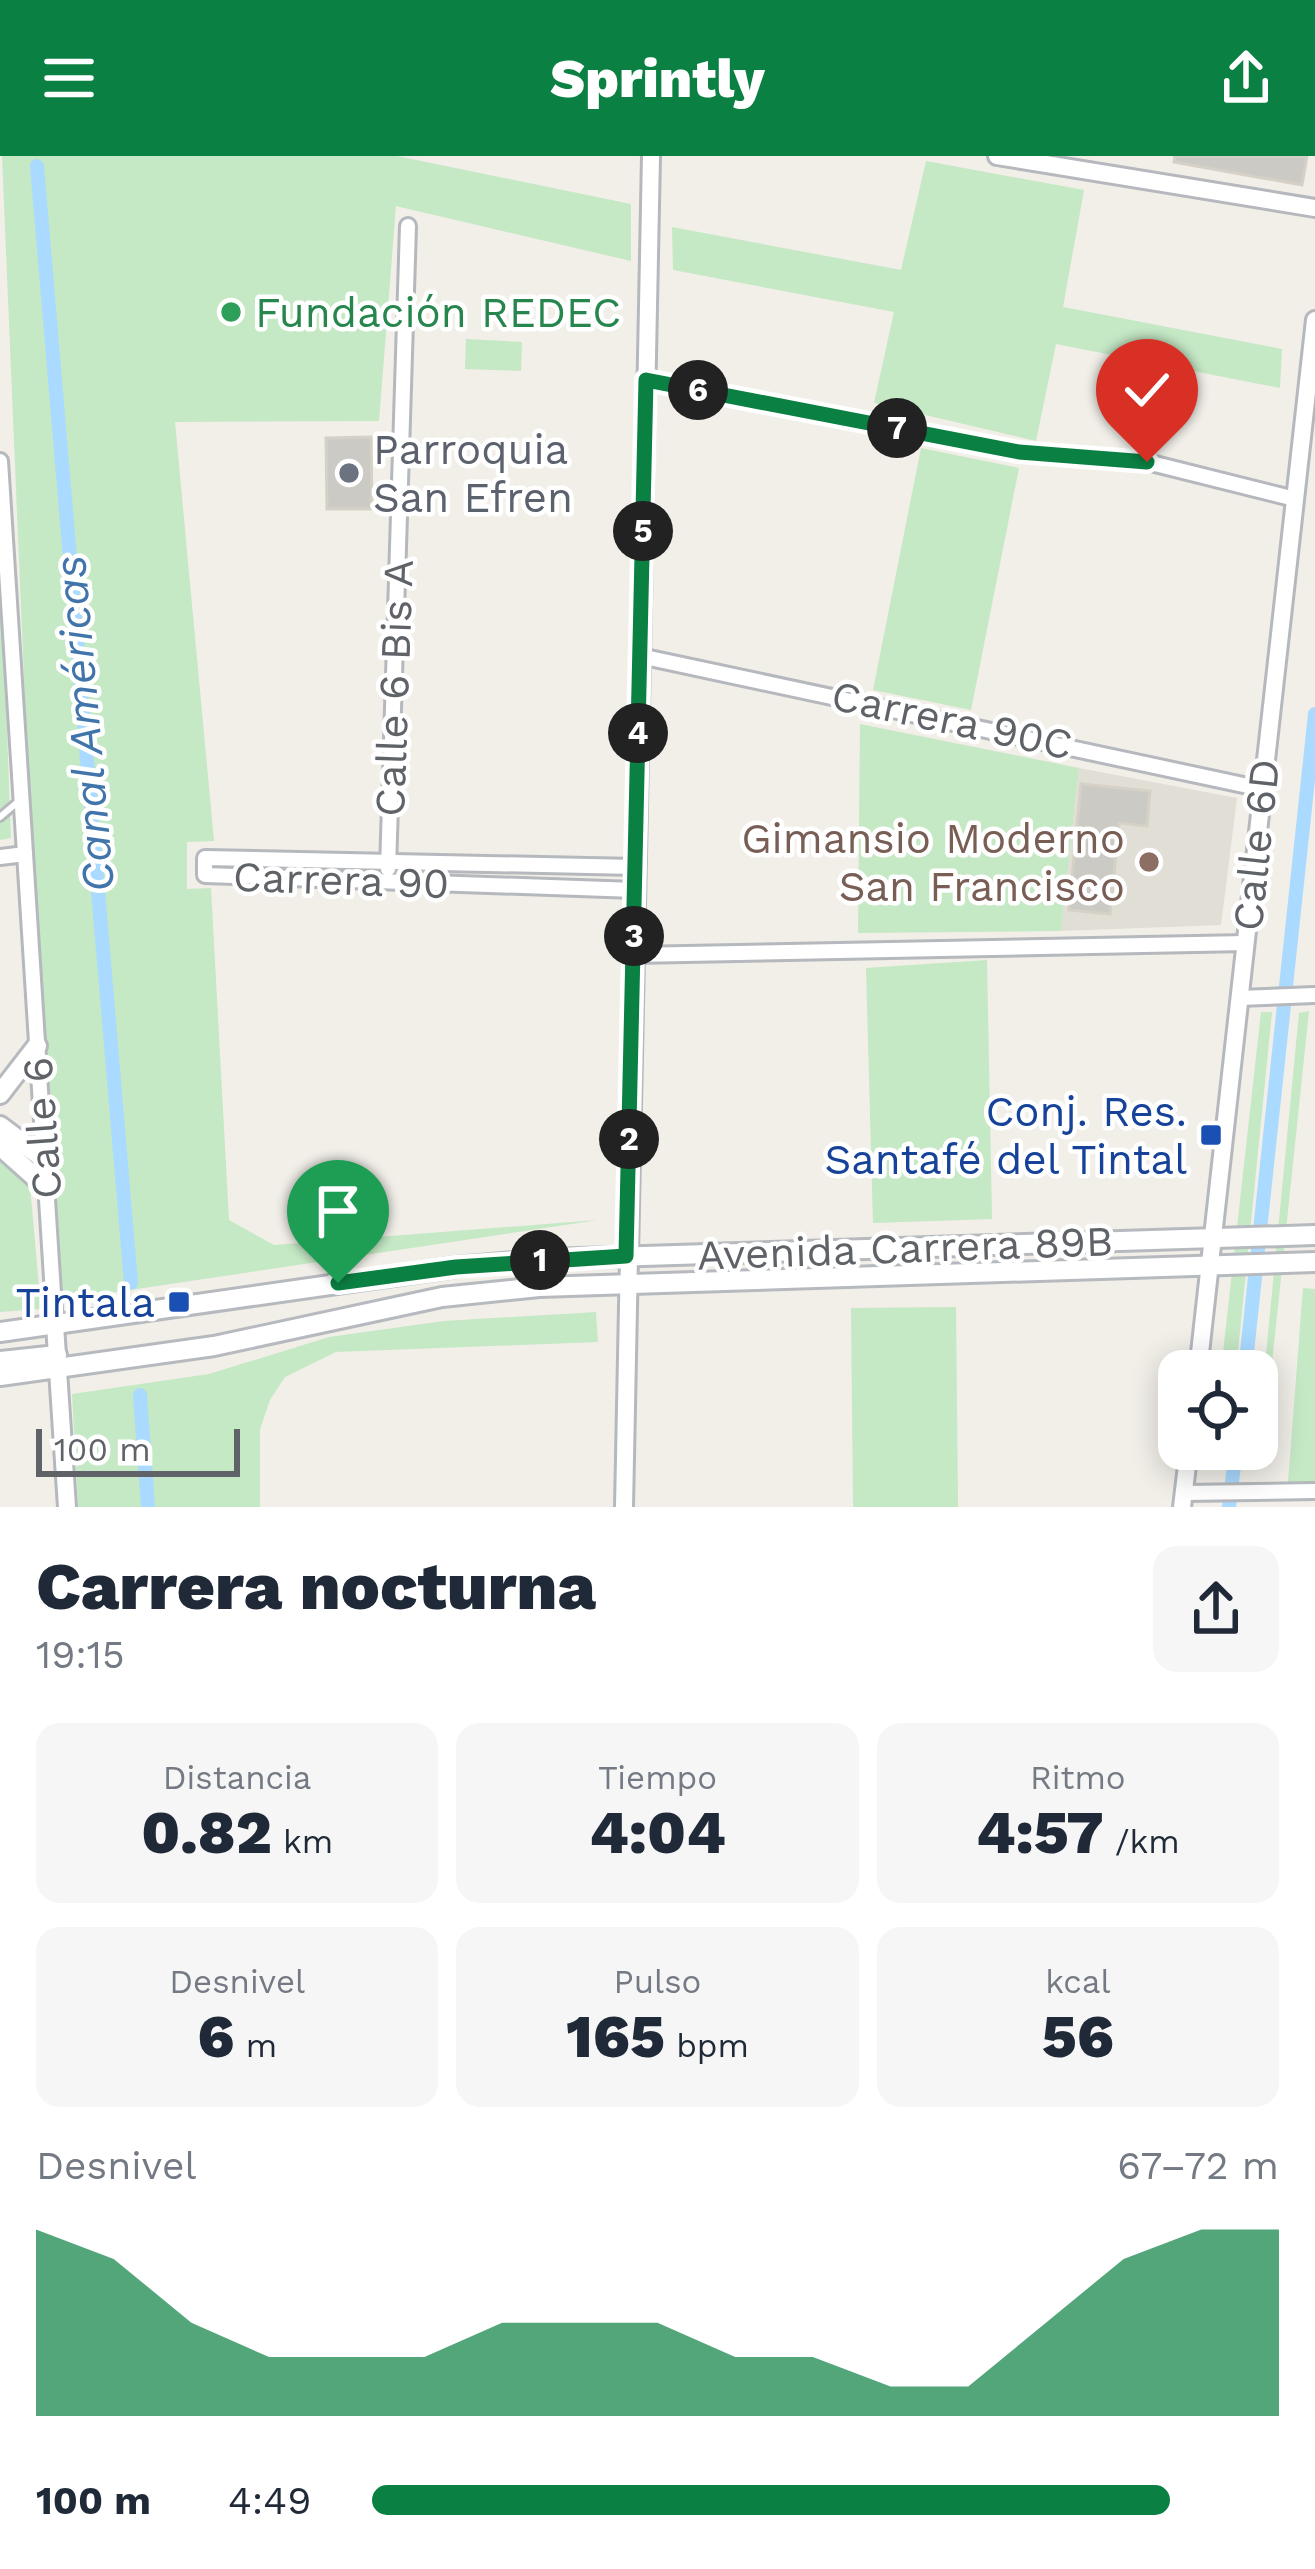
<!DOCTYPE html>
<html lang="es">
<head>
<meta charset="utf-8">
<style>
  :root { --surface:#fff; --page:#f6f6f7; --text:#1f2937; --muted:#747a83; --accent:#0b8043 }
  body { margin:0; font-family:"Work Sans",sans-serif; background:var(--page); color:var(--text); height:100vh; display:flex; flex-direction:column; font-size:45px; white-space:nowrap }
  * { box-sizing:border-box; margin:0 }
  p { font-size:39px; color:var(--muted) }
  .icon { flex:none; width:66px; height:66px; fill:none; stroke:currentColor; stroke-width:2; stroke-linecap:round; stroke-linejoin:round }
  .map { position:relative; height:1351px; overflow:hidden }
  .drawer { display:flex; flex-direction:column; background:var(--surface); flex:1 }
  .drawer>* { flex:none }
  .fabs { position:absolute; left:1158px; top:1194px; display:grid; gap:24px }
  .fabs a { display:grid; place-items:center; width:120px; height:120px; border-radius:24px; background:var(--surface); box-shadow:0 6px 30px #0003; font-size:60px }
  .scale { position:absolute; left:36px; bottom:30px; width:204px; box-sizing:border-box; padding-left:12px; border:6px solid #5f6368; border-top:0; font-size:33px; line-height:42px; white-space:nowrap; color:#5f6368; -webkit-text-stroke:9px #fff; paint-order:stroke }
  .pin { position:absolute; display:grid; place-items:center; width:102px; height:102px; color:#fff; margin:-123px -51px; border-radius:50% 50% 50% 0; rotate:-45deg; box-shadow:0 0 12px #0007 }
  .pin .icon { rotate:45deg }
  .km { position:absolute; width:60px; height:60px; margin:-30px; border-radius:50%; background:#222; color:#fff; font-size:33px; line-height:60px; text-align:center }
  .round { display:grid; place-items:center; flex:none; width:126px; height:126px; border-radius:24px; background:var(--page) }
  .overview { display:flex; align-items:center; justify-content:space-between; height:204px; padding:0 36px }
  h1 { font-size:66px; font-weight:800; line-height:90px }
  .figures { display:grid; grid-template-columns:repeat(3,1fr); gap:18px; height:204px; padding:12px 36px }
  .figures div { display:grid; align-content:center; border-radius:24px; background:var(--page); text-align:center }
  .figures b { font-size:60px; font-weight:800 }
  .figures small { font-size:33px; font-weight:400 }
  .figures p { font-size:33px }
  .chart { height:336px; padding:24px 36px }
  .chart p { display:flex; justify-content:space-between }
  .chart svg { width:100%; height:216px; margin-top:12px; fill:var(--accent); opacity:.7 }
  ul { padding:0 36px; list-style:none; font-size:39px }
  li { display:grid; grid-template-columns:192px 144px 1fr; align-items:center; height:90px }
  li i { height:30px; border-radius:15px; background:var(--accent) }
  header { display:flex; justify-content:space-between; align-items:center; height:156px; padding:0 36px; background:var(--accent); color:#fff; font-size:54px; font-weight:800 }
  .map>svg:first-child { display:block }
</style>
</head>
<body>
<header><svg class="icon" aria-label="menu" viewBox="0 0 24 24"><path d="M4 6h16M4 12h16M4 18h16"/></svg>Sprintly<svg class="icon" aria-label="share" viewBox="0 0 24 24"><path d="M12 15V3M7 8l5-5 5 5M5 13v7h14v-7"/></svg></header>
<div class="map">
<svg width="1315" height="1351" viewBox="0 0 1315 1351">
  <rect width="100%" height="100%" fill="#f1efe8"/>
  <polygon fill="#e1ded6" points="1079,612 1237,642 1221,769 1061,775"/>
  <g fill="#c5e8c5">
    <polygon points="2,0 397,0 631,48 631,105 396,50 379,265 175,266 214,685 187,686 187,733 211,732 229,1064 274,1089 598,1064 63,1144 26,570"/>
    <polygon points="926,5 1084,34 1063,151 1282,193 1280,232 1056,188 1036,285 874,247 894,156 673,114 672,71 901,114"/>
    <polygon points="466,183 522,186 521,215 465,213"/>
    <polygon points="921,292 1019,312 971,554 873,534"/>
    <polygon points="0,390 11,682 0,684"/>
    <polygon points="860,568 1079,612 1061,775 858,777"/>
    <polygon points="987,804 992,1063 873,1067 866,812"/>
    <polygon points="1309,855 1261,1312 1255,1313 1299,857"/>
    <polygon points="1261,856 1272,856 1236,1215 1221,1215"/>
    <polygon points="0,1004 30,1030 41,1153 0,1156"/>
    <polygon points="1303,1132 1315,1133 1315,1326 1288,1326"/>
    <polygon points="956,1151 958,1351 853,1351 851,1152"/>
    <polygon points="596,1156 598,1186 336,1196 285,1221 270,1244 260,1273 260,1351 78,1351 72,1238 209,1218 329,1181 444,1165"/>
  </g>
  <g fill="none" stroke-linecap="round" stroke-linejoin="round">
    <g stroke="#aadaff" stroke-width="14">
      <polyline points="37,10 131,1127"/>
      <polyline points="1245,1215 1315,558"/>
      <polyline points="140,1239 148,1351"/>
      <polyline points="1229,1351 1236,1293"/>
    </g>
  </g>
  <g fill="#cccac5" stroke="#d6d1c6" stroke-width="3">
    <polygon points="1175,0 1307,0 1302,29 1174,6"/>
    <polygon points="371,281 372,353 327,353 326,282"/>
    <polygon points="1081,628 1150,635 1147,670 1119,667 1110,758 1069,754"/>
  </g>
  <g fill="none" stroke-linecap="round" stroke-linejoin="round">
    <g stroke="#b5b8bc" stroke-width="12">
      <polyline id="service" points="0,661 20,644"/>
    </g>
    <g stroke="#b5b8bc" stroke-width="20">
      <g id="minor">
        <polyline points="647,224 1019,296 1147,306 1295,343"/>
        <polyline points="0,305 55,1169"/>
        <polyline points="640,500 1262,633"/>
        <polyline points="0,701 25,698"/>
        <polyline points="388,713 408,70"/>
        <polyline points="635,734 205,719 205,702 635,711"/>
        <polyline points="633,799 1246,787"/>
        <polyline points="1239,842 1315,839"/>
        <polyline points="1184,1337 1315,1335"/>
      </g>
    </g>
    <g stroke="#b5b8bc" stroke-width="22">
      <g id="tertiary">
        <polyline points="997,0 1315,52"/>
        <polyline points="55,1169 67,1351"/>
        <polyline points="1198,1215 1315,164"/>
        <polyline points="624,1351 651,0"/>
        <polyline points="1182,1351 1189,1293"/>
      </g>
    </g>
    <g stroke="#b6babf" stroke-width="24">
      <g id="secondary">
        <polyline points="0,938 37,890"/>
        <polyline points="0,970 44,1003"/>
        <polyline points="0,990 46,1031"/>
        <polyline points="0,1176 456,1111 547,1103 1315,1079"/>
        <polyline points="0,1205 57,1199"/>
        <polyline points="0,1220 214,1190 442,1141 539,1131 1315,1106"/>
      </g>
    </g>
    <use href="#service" stroke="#fff" stroke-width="6"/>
    <use href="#minor" stroke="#fff" stroke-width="14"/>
    <use href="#tertiary" stroke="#fff" stroke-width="16"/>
    <use href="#secondary" stroke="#fff" stroke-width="18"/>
  </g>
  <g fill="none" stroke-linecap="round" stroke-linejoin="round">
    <g stroke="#fff" stroke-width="24">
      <polyline id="route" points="338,1127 456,1111 626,1100 646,224 1019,296 1147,306"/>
    </g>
    <use href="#route" stroke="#0b8043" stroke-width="15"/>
  </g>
  <circle fill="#2e9e5b" stroke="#fff" stroke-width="4.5" cx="231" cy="156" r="12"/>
  <circle fill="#6b7280" stroke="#fff" stroke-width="4.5" cx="349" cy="317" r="12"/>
  <circle fill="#8d6e63" stroke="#fff" stroke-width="4.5" cx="1149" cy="706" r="12"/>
  <g fill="#1a4fb4" stroke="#fff" stroke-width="4.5">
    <rect x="1199" y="967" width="24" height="24" rx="6"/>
    <rect x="167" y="1134" width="24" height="24" rx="6"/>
  </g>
  <g text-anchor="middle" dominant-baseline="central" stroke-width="9" stroke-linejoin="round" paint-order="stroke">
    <g font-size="42" fill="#27864d" stroke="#fff" text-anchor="start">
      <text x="255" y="156">Fundación REDEC</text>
    </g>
    <g font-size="42" fill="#5b616d" stroke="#fff" text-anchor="start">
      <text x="373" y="293">Parroquia<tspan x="373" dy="48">San Efren</tspan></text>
    </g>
    <g font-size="42" fill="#5f6368" stroke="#fff">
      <text transform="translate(394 532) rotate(-88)">Calle 6 Bis A</text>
      <text transform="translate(952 564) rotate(12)">Carrera 90C</text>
      <text transform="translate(1256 689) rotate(-84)">Calle 6D</text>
      <text transform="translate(341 724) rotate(2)">Carrera 90</text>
      <text transform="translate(42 972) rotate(-94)">Calle 6</text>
      <text transform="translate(905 1092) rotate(-2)">Avenida Carrera 89B</text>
    </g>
    <g font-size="42" fill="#785e54" stroke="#fff" text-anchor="end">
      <text x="1125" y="682">Gimansio Moderno<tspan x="1125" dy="48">San Francisco</tspan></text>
    </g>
    <g font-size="42" fill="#164399" stroke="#fff" text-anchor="end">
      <text x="1187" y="955">Conj. Res.<tspan x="1187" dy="48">Santafé del Tintal</tspan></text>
      <text x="155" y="1146">Tintala</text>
    </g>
    <g font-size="45" font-style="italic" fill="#4174aa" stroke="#fff">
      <text transform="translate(84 568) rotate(-95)">Canal Américas</text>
    </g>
  </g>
</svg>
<div class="fabs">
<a><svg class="icon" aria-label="locate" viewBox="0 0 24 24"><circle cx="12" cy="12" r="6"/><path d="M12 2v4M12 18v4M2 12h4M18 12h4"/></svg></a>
</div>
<div class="scale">100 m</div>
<div class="pin" style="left:338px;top:1127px;background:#1e9e55"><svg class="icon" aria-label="arrive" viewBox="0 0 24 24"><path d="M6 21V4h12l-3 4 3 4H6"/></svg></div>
<div class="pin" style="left:1147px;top:306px;background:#d93025"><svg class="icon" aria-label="check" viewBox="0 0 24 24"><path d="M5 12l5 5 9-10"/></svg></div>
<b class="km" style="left:540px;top:1104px">1</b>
<b class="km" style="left:629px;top:983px">2</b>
<b class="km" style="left:634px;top:780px">3</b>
<b class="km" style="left:638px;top:577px">4</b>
<b class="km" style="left:643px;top:375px">5</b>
<b class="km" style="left:698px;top:234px">6</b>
<b class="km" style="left:897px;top:272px">7</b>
</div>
<section class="drawer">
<div class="overview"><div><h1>Carrera nocturna</h1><p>19:15</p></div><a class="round"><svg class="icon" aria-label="share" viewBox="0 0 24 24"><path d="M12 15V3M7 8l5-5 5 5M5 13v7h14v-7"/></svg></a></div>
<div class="figures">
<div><p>Distancia</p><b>0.82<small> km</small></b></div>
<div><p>Tiempo</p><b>4:04</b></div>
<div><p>Ritmo</p><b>4:57<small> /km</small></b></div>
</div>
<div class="figures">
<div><p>Desnivel</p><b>6<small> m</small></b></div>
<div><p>Pulso</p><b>165<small> bpm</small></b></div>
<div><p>kcal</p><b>56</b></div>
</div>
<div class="chart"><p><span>Desnivel</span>67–72 m</p>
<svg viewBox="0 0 160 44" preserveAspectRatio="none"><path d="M0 44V6L10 12L20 25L30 32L40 32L50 32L60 25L70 25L80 25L90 32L100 32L110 38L120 38L130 25L140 12L150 6L160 6V44z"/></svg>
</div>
<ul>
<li><b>100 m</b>4:49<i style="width:88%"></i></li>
</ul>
</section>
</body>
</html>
